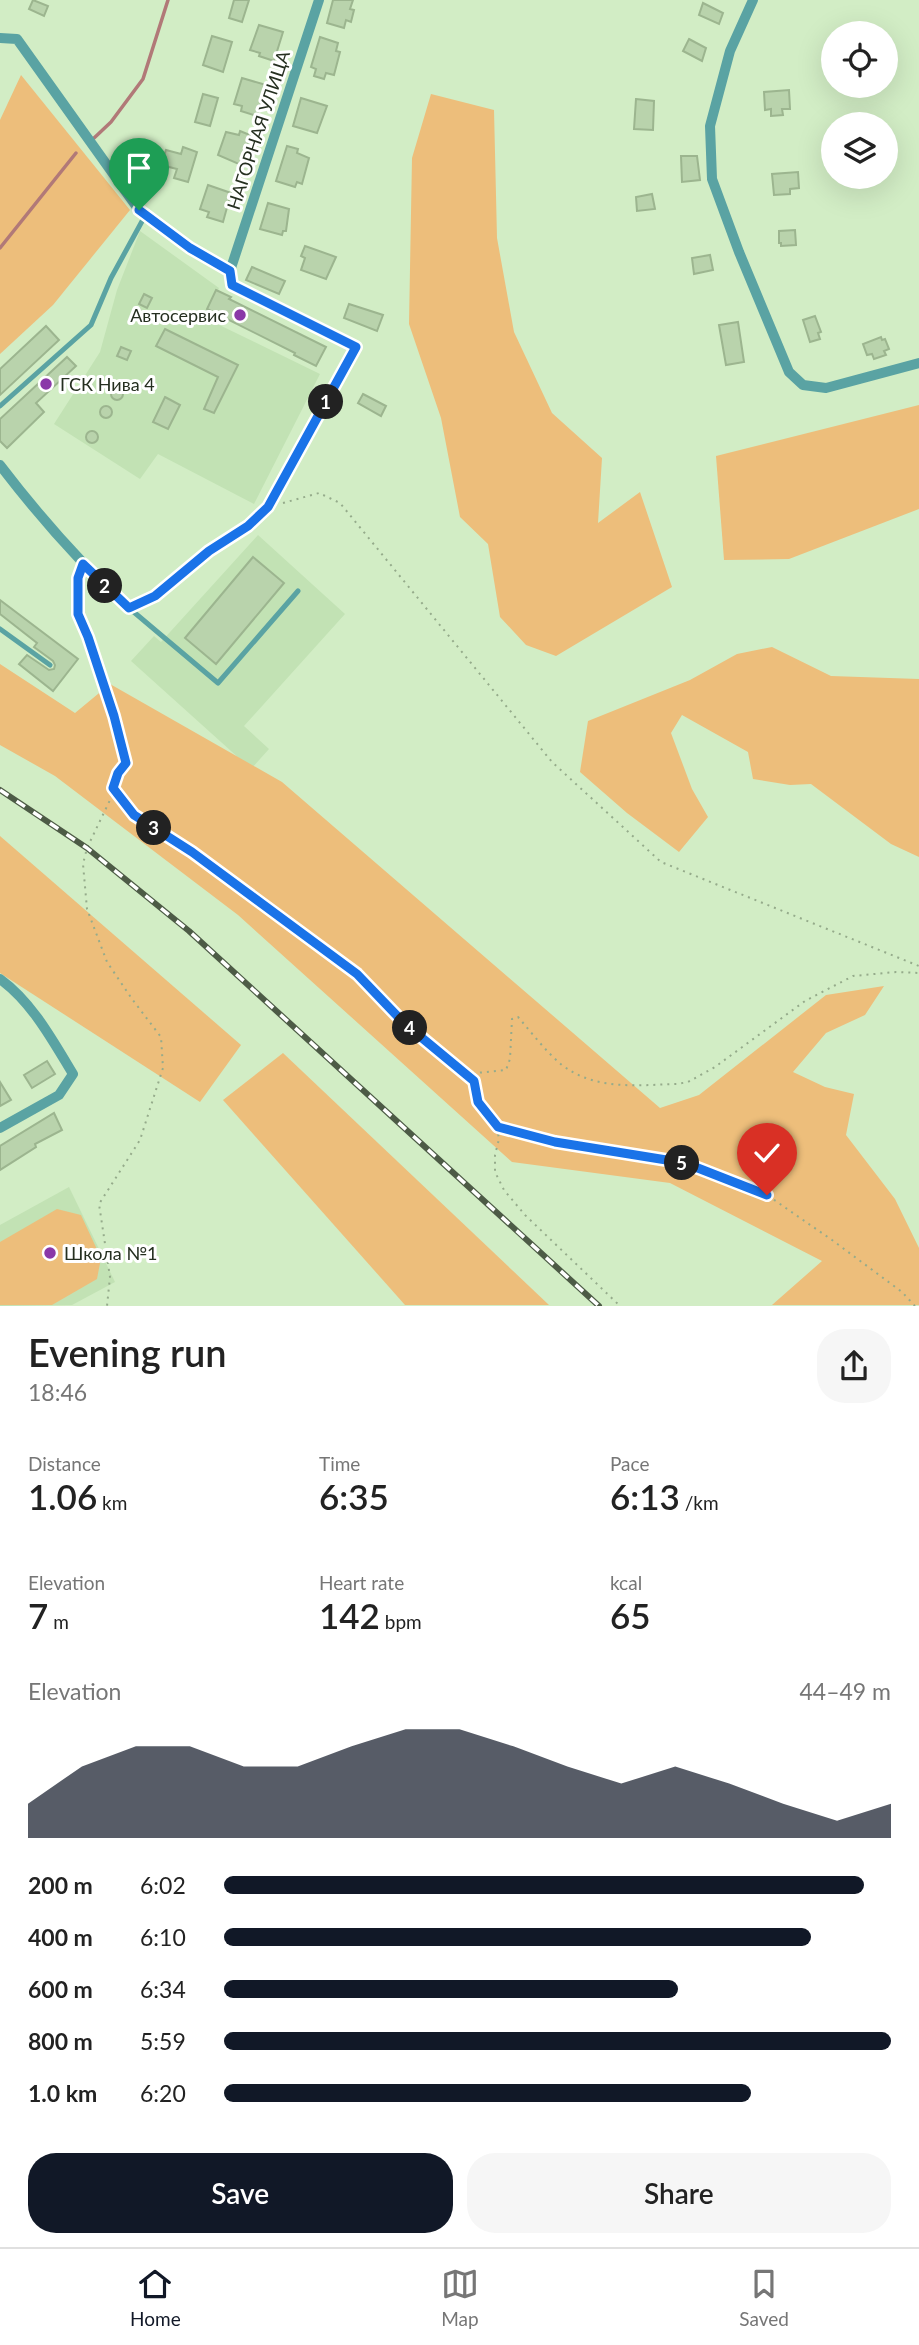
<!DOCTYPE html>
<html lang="en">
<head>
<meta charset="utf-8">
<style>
  :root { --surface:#fff; --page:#f6f6f6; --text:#222; --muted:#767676; --line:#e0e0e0; --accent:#111827 }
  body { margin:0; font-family:Lato,sans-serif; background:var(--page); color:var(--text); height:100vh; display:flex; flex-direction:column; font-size:26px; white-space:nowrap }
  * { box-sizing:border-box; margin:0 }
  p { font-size:23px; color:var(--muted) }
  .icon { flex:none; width:38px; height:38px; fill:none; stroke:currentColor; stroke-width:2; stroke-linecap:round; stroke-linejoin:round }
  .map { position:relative; height:1306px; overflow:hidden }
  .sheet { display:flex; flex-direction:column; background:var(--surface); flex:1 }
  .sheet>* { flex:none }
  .controls { position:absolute; left:821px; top:21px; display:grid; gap:14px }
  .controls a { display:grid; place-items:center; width:77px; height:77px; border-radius:50%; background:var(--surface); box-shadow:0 7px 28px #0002; font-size:35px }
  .pin { position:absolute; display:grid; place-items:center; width:60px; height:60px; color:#fff; margin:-72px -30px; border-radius:50% 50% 50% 0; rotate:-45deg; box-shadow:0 0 7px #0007 }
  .pin .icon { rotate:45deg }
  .km { position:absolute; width:35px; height:35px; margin:-18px; border-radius:50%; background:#222; color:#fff; font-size:19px; line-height:35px; text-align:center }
  .round { display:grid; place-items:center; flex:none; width:74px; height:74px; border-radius:28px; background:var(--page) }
  .summary { display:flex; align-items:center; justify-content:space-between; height:119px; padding:0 28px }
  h1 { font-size:38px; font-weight:600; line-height:52px }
  .stats { display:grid; grid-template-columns:repeat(3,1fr); gap:10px; height:119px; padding:7px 28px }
  .stats div { display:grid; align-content:center }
  .stats b { font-size:35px; font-weight:600 }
  .stats small { font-size:19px; font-weight:400 }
  .stats p { font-size:19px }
  .chart { height:196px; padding:14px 28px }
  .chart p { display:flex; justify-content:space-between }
  .chart svg { width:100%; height:126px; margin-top:7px; fill:var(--accent); opacity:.7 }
  .cta { display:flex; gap:14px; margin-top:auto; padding:14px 28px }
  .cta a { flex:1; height:80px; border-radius:28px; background:var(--accent); color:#fff; font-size:28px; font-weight:600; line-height:80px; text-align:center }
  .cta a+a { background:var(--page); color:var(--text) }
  ul { padding:0 28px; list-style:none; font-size:23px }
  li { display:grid; grid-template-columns:112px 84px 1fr; align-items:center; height:52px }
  li i { height:18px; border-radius:9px; background:var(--accent) }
  .tab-bar { display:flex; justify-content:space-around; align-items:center; height:98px; border-top:2px solid var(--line); background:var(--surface); font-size:19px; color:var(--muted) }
  .tab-bar a { display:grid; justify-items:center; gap:4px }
  .tab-bar .active { color:var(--accent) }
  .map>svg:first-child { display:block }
</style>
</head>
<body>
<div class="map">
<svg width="919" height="1306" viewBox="0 0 919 1306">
  <rect width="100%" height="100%" fill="#d2edc5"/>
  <g fill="#c2e2b4">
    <polygon points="140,231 219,288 205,318 320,374 254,504 158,454 140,479 54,424 100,352 117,290"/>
    <polygon points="258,535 345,614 244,726 269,749 251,769 131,661 154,636 161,642"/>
    <polygon points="69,1187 115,1282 72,1305 0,1306 0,1225"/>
  </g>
  <g fill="#edbe7b">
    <polygon points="21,75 130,210 53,305 0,354 0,120"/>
    <polygon points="431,94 494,110 497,238 514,332 552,413 602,458 598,523 640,492 672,587 556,656 526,645 500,617 488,544 460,517 441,418 409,324 412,158"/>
    <polygon points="919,405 919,509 789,559 724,560 716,456"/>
    <polygon points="772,647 831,676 919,679 919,857 891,844 811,784 790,785 753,779 748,752 682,715 671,733 692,789 708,817 679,852 627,813 580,772 588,721 690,680 737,654"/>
    <polygon points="0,664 75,713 110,684 282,782 660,1108 699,1095 826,995 884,986 865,1015 826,1033 793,1072 825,1087 854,1094 846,1135 895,1199 919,1248 919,1305 772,1305 822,1261 670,1183 512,1162 238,915 55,776 0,745"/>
    <polygon points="0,836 241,1045 200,1102 0,973"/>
    <polygon points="283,1053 549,1305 405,1305 223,1100"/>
    <polygon points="57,1209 81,1215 101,1258 97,1279 52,1305 0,1305 0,1242"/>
  </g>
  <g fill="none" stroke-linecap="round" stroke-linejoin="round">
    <g stroke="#b17978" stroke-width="3.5">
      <polyline points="93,139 111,122 143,79 168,0"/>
      <polyline points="0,248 76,153"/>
    </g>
  </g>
  <g fill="#b9d3ac" stroke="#9cb58f" stroke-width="2">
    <polygon points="33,0 48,6 44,16 29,9"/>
    <polygon points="234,0 249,0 242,22 229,18"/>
    <polygon points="333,0 353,0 350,9 354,10 351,22 346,20 344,28 327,23"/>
    <polygon points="703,3 723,13 719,24 699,15"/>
    <polygon points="259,25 283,32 274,61 259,56 260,53 250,50"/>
    <polygon points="212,36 232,42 223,72 203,65"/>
    <polygon points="320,37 338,43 336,51 340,52 334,75 326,73 324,79 314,76 316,69 311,67"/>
    <polygon points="689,39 706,48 702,61 683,51"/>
    <polygon points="242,78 266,85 257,116 241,111 242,106 234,104"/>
    <polygon points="789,90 790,109 782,109 783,115 771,116 771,109 765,110 764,92"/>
    <polygon points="203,94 218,98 210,126 195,122"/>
    <polygon points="301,98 327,106 317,133 293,126"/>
    <polygon points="636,99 654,101 653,130 634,129"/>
    <polygon points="240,131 250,135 241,165 218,155 226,132 239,135"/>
    <polygon points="287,146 298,149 297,153 309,158 302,184 297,182 295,187 276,181"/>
    <polygon points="183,147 197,152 188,182 174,178 177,169 161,165 166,150 181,154"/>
    <polygon points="681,156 697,156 700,180 682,182"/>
    <polygon points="798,172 799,188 790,189 790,194 774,195 772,174"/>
    <polygon points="208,185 231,193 223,222 207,217 209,212 200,209"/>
    <polygon points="652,194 655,209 637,211 636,197"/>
    <polygon points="268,203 289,209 286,231 283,231 282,235 260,229"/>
    <polygon points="795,230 796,245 781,246 781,243 779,243 779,231"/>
    <polygon points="305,246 336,257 326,279 301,270 305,258 301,256"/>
    <polygon points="710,255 713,270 694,274 692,258"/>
    <polygon points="252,267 285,281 279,294 246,280"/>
    <polygon points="216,290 231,297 229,299 326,347 316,366 294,355 295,353 207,309"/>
    <polygon points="144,294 152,298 147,308 139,304"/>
    <polygon points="349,304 383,315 377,331 344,318"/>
    <polygon points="815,316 821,332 818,333 820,339 810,342 803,320"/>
    <polygon points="738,322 744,362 726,365 719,325"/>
    <polygon points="46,326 59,340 0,395 0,369"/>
    <polygon points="165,329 238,365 214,413 204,409 218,377 156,346"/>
    <polygon points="881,337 882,340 885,339 889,349 884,351 886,355 874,359 872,354 867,355 863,344"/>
    <polygon points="121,347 131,351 127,360 117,356"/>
    <polygon points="67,357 76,366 36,403 44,412 7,448 0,441 0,419"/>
    <circle cx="117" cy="394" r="6"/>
    <polygon points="363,394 386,406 381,416 358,403"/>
    <polygon points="165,397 180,405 168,429 153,422"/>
    <circle cx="106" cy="412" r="6"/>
    <circle cx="92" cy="437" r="6"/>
    <polygon points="253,557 284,583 216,664 185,638"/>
    <polygon points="0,600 78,659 53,691 19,664 27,655 49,670 54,669 55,665 53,661 34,647 37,643 0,614"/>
    <polygon points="47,1061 55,1074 32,1088 24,1075"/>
    <polygon points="0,1082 11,1100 0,1106"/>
    <polygon points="54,1113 62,1130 35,1144 36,1147 0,1170 0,1146"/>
  </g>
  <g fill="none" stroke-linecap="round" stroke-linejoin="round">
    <g stroke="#95ab8b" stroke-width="2" stroke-dasharray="2 5" stroke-linecap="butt">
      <polyline points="283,503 319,493 340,503 552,762 661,862 919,966"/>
      <polyline points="79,575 78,614 88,637 114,716 126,763 118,773 111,798 87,848 83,864 87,909 107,962 132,999 161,1037 163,1068 140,1140 99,1204 110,1277 107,1306"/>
      <polyline points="114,790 134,815 192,852 357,974 404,1023 474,1081 478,1102 497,1127 499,1139 495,1155 495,1172 504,1190 525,1215 620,1306"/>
      <path d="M466 1074 506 1070 510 1059 512 1019 518 1017C532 1033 546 1052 562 1065 596 1091 637 1085 677 1084L688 1082 715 1067 805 1001 853 976 896 972 919 973"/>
      <polyline points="498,1127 555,1141 685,1163 767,1195 832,1240 902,1292 915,1306"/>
    </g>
    <g stroke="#5aa3a3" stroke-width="5">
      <polyline points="0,406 91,325 111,278 146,214"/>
      <polyline points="129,608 218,683 298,591"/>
      <polyline points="0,629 50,665"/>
    </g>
    <g stroke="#5aa3a3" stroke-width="10">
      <polyline points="753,0 730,51 710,126 712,179 739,252 789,372 803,385 826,388 919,363"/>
      <path d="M0 38 17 39 139 210 190 248 230 271 232 285 356 347 268 507 248 526 209 551 154 596 129 608C81 564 39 516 0 465"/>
      <polyline points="230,271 319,0"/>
      <path d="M0 979C32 1002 53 1041 73 1074L59 1095 0 1128"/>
    </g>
    <g stroke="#4d5b46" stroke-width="6">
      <polyline id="rail" points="0,790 87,848 189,931 599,1306"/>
    </g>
    <use href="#rail" stroke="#fff" stroke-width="3.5" stroke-dasharray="10" stroke-linecap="butt"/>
  </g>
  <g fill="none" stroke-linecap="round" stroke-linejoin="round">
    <g stroke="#fff" stroke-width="14">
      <polyline id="route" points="139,210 190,248 230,271 232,285 356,347 268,507 248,526 209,551 155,596 129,608 83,564 78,578 78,614 88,637 114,716 126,763 118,773 113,788 134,815 192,852 357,974 404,1023 474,1081 478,1102 498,1127 555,1142 685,1163 767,1195"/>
    </g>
    <use href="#route" stroke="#1a73e8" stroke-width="9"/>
  </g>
  <g fill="#8a38a8" stroke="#fff" stroke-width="2.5">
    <circle cx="240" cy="315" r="7"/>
    <circle cx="46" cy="384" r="7"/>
    <circle cx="50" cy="1253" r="7"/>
  </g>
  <g text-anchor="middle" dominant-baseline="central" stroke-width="6" stroke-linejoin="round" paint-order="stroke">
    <g font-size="18" fill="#252f20" stroke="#fff">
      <text transform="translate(258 130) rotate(-72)">НАГОРНАЯ УЛИЦА</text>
    </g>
    <g font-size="18" fill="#252f20" stroke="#fff" text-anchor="start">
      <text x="226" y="315" text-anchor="end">Автосервис</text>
      <text x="60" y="384">ГСК Нива 4</text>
      <text x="64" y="1253">Школа №1</text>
    </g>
  </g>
</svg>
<div class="controls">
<a><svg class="icon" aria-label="locate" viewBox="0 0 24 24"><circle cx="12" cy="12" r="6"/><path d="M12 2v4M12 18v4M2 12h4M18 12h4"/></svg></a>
<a><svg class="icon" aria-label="layers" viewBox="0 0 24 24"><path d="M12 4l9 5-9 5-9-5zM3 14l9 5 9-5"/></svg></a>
</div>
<div class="pin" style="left:139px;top:210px;background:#1e9e55"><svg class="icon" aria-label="arrive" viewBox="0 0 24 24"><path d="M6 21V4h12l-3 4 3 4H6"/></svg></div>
<div class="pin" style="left:767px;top:1195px;background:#d93025"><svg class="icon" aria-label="check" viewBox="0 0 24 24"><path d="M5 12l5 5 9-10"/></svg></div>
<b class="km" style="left:326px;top:402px">1</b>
<b class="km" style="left:105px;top:586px">2</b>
<b class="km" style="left:154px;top:828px">3</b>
<b class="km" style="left:410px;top:1028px">4</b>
<b class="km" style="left:682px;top:1163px">5</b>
</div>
<section class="sheet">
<div class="summary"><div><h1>Evening run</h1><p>18:46</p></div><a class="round"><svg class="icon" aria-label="share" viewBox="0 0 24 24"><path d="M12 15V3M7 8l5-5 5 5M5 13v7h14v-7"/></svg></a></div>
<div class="stats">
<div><p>Distance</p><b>1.06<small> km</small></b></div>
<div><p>Time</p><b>6:35</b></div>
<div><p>Pace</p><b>6:13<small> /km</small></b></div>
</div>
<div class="stats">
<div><p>Elevation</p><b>7<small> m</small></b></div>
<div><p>Heart rate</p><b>142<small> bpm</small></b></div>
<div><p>kcal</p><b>65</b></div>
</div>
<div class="chart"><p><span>Elevation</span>44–49 m</p>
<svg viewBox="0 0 160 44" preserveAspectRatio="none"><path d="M0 44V32L10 19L20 12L30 12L40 19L50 19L60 12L70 6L80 6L90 12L100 19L110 25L120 19L130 25L140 32L150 38L160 32V44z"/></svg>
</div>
<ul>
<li><b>200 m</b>6:02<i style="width:96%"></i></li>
<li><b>400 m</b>6:10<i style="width:88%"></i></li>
<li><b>600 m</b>6:34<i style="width:68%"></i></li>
<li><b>800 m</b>5:59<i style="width:100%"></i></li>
<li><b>1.0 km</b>6:20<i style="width:79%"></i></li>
</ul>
<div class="cta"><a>Save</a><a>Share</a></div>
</section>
<nav class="tab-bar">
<a class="active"><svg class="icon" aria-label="home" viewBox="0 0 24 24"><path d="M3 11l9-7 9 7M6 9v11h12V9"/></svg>Home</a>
<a><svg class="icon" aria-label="map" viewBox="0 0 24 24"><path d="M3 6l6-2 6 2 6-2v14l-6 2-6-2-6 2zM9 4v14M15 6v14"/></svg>Map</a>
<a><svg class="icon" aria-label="saved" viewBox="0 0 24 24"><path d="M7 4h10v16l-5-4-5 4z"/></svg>Saved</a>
</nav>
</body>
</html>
